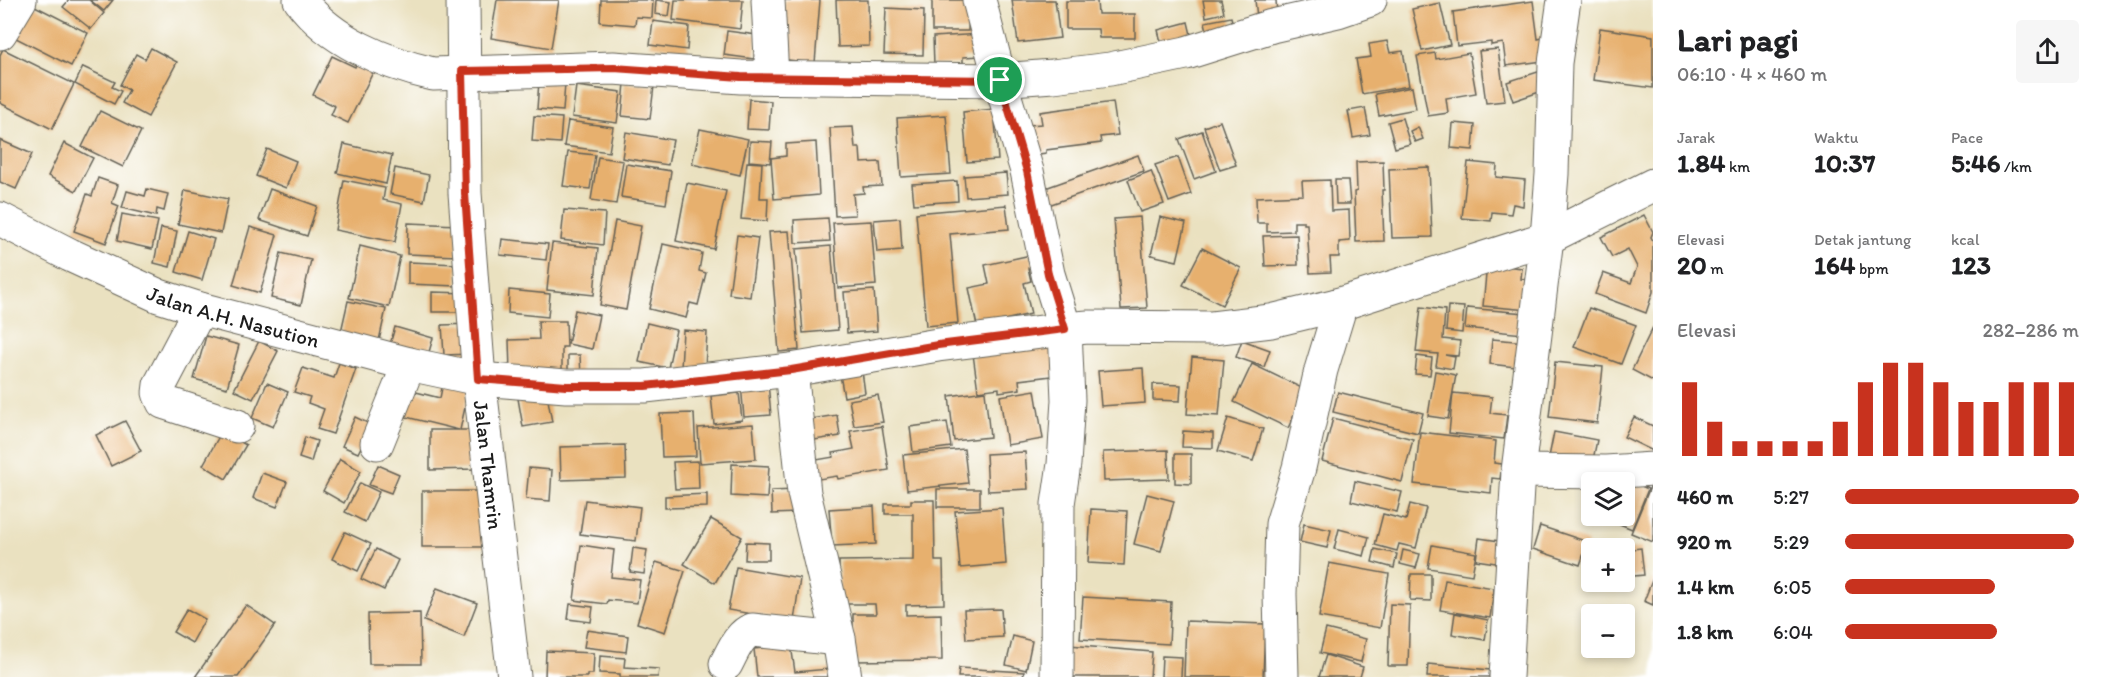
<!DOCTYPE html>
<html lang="id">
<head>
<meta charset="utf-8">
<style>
  :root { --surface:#fff; --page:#f6f6f6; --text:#202124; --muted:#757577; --accent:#c8321e }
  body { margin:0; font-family:Itim,sans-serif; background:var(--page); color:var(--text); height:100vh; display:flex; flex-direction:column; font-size:22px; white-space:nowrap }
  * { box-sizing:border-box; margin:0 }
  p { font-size:20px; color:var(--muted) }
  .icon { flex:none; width:33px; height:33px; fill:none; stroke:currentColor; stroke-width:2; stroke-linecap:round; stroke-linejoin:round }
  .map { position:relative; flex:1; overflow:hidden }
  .drawer { display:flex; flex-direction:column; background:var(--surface); width:450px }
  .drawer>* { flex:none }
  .fabs { position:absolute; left:1581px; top:472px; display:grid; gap:12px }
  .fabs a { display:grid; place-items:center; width:54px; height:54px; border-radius:6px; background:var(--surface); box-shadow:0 3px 9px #0003; font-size:30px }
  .pin { position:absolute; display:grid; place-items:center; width:51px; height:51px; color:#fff; margin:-26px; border:3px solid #fff; border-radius:50%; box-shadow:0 2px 6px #0007 }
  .round { display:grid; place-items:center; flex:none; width:63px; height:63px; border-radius:6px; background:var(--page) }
  .headline { display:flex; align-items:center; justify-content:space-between; height:102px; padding:0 24px }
  h1 { font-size:33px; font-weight:700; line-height:45px }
  .metrics { display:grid; grid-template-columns:repeat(3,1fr); gap:9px; height:102px; padding:6px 24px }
  .metrics div { display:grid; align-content:center }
  .metrics b { font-size:26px; font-weight:700 }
  .metrics small { font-size:16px; font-weight:400 }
  .metrics p { font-size:16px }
  .chart { height:168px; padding:12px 24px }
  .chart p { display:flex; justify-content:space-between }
  .chart svg { width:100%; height:108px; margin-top:6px; stroke:var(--accent); stroke-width:6 }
  ul { padding:0 24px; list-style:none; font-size:20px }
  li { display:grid; grid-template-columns:96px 72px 1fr; align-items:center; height:45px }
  li i { height:15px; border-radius:8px; background:var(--accent) }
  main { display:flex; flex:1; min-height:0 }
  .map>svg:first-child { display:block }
</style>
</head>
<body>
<main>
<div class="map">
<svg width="1653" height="677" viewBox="0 0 1653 677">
  <rect width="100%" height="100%" fill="#fff"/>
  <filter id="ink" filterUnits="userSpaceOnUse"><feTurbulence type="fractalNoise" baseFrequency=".0167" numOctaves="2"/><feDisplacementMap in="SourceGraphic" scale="12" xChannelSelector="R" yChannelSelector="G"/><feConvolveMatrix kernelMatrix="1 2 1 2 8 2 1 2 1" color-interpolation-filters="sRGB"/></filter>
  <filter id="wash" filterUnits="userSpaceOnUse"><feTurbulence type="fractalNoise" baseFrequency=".008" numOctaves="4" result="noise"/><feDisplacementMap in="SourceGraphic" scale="24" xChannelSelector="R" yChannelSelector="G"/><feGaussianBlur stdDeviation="1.35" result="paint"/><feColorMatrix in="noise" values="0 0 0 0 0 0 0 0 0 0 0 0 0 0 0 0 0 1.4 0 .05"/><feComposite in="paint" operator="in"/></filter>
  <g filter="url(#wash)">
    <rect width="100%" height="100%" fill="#eae1c0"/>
    <g id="blocks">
      <g fill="#e7b06e">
        <polygon points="69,0 89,0 104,13 91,29 63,7"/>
        <polygon points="90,0 113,0 104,11"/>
        <polygon points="497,0 559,0 551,48 491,38"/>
        <polygon points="601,0 653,0 652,18 636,17 635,25 600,22"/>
        <polygon points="656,0 671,2 669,16 655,14"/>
        <polygon points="675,0 743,0 740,29 673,20"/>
        <polygon points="784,0 820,0 815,63 779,59"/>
        <polygon points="836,0 868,0 869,46 838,47"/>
        <polygon points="932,0 969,0 968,31 932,31"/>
        <polygon points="1012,0 1055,0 1060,38 1018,43"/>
        <polygon points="1203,0 1221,0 1224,13 1206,17"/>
        <polygon points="1255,0 1276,0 1277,15 1257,17"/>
        <polygon points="1066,1 1097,1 1098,14 1135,14 1135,38 1099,38 1098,29 1066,29"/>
        <polygon points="1533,1 1538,39 1547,37 1550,60 1506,66 1503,43 1491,45 1491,42 1457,46 1453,12"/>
        <polygon points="27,2 88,33 71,66 10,35"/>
        <polygon points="1440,3 1450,45 1422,51 1412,9"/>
        <polygon points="886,8 924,10 923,55 884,54"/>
        <polygon points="1231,17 1234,29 1208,35 1205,22"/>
        <polygon points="653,21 689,26 687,50 650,45"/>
        <polygon points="1188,22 1193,43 1163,50 1158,30"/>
        <polygon points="1600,28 1653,36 1653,88 1593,80"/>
        <polygon points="727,31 757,35 754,59 724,55"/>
        <polygon points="981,34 982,56 963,57 963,63 934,65 933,37"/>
        <polygon points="1387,41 1390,53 1403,51 1409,86 1362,94 1356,59 1371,57 1369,44"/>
        <polygon points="151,48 177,62 148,117 122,103 129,90 120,85 136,54 145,59"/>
        <polygon points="3,49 74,84 52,129 0,103 0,55"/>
        <polygon points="1498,49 1505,101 1486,103 1479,51"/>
        <polygon points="1435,53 1436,59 1469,53 1476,93 1446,98 1448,113 1428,116 1417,56"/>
        <polygon points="332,56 355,67 359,57 376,66 348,123 331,115 335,106 313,95"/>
        <polygon points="83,67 115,82 112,87 121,91 114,104 75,84"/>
        <polygon points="1544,70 1551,88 1513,101 1507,82"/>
        <polygon points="539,81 565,83 563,111 537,109"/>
        <polygon points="625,83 654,86 650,119 622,116"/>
        <polygon points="576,86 621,92 617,123 572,117"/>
        <polygon points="1412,87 1416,109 1379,116 1375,94"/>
        <polygon points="749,99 771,101 769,130 747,129"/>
        <polygon points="1113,102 1118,135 1100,137 1101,143 1046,150 1046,153 1032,155 1028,125 1042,124 1040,112"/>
        <polygon points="1365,108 1370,135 1353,138 1348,111"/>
        <polygon points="994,109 998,160 967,162 963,112"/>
        <polygon points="100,111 141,131 123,167 82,147"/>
        <polygon points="946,115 951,174 901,177 897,118"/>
        <polygon points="534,116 562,118 560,143 532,141"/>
        <polygon points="1402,118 1410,144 1395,148 1388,122"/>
        <polygon points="568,121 613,127 609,152 564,146"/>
        <polygon points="1220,121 1236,165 1220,170 1204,127"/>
        <polygon points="1453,123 1475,125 1473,150 1451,148"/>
        <polygon points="853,127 855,148 860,148 861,163 880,162 882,186 863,187 864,193 853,194 855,215 835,216 830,128"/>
        <polygon points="1418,127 1423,139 1415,142 1410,131"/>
        <polygon points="700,129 748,139 740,175 692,164"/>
        <polygon points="1202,131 1216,171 1194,179 1179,139"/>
        <polygon points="626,132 673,140 668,165 622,158"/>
        <polygon points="0,140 32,154 16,189 0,182"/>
        <polygon points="750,141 772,142 770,163 749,161"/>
        <polygon points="816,142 819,195 774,199 771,158 786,156 786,144"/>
        <polygon points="64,143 93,158 76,191 48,176"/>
        <polygon points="344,144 392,155 386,184 337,173"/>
        <polygon points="267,149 296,161 286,188 256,176"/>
        <polygon points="568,152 595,155 590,189 563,186"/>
        <polygon points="1138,155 1144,171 1043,207 1037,191"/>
        <polygon points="598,157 623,161 616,204 591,200"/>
        <polygon points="1178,157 1191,194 1169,202 1155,165"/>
        <polygon points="1383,161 1384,190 1382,190 1384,241 1356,242 1354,192 1357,191 1356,162"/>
        <polygon points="747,162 762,163 760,198 768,198 767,221 741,219"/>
        <polygon points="1468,162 1497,165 1496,177 1525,180 1523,206 1513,204 1511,214 1492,212 1491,221 1462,218"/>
        <polygon points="626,164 671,171 666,204 621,197"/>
        <polygon points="1429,167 1432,237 1392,238 1389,169"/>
        <polygon points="395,168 429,175 424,201 390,194"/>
        <polygon points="1151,171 1164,204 1140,212 1128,180"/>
        <polygon points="1006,173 1008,194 966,197 964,176"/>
        <polygon points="98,178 118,185 112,203 119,206 106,243 74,231 87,194 92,196"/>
        <polygon points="344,180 385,188 383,200 402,204 395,242 335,230"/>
        <polygon points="1330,180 1331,211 1349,210 1350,241 1339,242 1339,257 1330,257 1331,272 1310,273 1307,224 1304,224 1304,222 1294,222 1294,231 1267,232 1267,223 1257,223 1256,197 1303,195 1302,181"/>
        <polygon points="1335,180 1348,180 1350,204 1336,204"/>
        <polygon points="957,181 958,201 914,204 912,184"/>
        <polygon points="687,183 726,191 714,249 676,241"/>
        <polygon points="147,189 168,194 164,211 157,209 156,216 122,208 127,191 145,196"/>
        <polygon points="270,189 317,206 307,236 259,220"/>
        <polygon points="185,190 228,199 221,233 178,224"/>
        <polygon points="1006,205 1009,229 950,234 958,323 926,326 916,213"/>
        <polygon points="564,210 605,213 603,245 561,240"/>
        <polygon points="122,214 158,221 152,249 117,241"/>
        <polygon points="1644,215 1653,232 1651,237 1653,241 1653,292 1646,313 1595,294 1603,273 1631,283 1637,267 1628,249 1612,257 1601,237"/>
        <polygon points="1140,217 1147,308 1121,309 1114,219"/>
        <polygon points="1160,217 1186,223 1177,261 1151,255"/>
        <polygon points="828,218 830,241 795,243 794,220"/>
        <polygon points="900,218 902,250 877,252 874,220"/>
        <polygon points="615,221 641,226 626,310 600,305"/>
        <polygon points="871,221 876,285 838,288 833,223"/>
        <polygon points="408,223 458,225 457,256 407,254"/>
        <polygon points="250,227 277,235 260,293 233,285"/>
        <polygon points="161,228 177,231 170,267 154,263"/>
        <polygon points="188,231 214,239 202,280 176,272"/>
        <polygon points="789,231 799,350 779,352 769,232"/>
        <polygon points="737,235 758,238 750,297 729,294"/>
        <polygon points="1297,235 1298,265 1265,266 1263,236"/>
        <polygon points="502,239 548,244 546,260 500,255"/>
        <polygon points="552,243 598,248 594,295 547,290"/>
        <polygon points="663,244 702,253 699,271 706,273 698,305 690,303 686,318 649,309"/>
        <polygon points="360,246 400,256 389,307 349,298"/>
        <polygon points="831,246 838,330 803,333 796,249"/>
        <polygon points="1202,248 1241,268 1222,305 1183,285"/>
        <polygon points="281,253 311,260 301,305 271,298"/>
        <polygon points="1031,255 1034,267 1028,268 1031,281 1024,283 1031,314 977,326 969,288 989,284 985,265"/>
        <polygon points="408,262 458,264 457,286 408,284"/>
        <polygon points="1487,264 1522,268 1521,279 1532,280 1529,310 1483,306"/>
        <polygon points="509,290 550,294 548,317 508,313"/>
        <polygon points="874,290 877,331 847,333 844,292"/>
        <polygon points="432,292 467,293 467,312 432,312"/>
        <polygon points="348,301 386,309 378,345 340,336"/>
        <polygon points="1448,306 1464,307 1462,333 1446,331"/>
        <polygon points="1421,307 1445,310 1443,339 1460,341 1458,356 1445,355 1455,357 1453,369 1436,366 1438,354 1416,352"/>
        <polygon points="1467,308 1525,313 1523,334 1465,328"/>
        <polygon points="1589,308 1636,325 1621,364 1574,347"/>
        <polygon points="575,310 599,315 592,349 568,344"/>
        <polygon points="538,321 566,321 567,347 562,347 562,371 510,372 509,340 539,339"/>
        <polygon points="647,323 676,330 668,368 639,362"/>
        <polygon points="471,324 472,354 444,355 442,325"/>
        <polygon points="395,327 433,338 427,359 389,348"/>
        <polygon points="1653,327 1653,381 1632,370"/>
        <polygon points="683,330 707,332 705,369 681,369"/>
        <polygon points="206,336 239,345 227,388 194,379"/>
        <polygon points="1492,339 1526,342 1524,368 1490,364"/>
        <polygon points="1242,340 1270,350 1264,367 1236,357"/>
        <polygon points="259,341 278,351 253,399 234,390"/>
        <polygon points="1054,342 1059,375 1019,380 1020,389 999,392 999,388 978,391 973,354"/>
        <polygon points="568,355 580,355 581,377 568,377"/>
        <polygon points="1417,356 1432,358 1430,375 1415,374"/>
        <polygon points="1192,357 1224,360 1219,416 1187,414"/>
        <polygon points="1555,362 1603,367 1597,423 1549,417"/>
        <polygon points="339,363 356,369 333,434 317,429 324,409 308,403 310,397 294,392 303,368 334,378"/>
        <polygon points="1252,364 1306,390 1288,428 1234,402"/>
        <polygon points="1143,368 1145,403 1101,406 1098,371"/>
        <polygon points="862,371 865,393 844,397 840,375"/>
        <polygon points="1435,371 1456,375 1448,419 1428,416"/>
        <polygon points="267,383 288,392 273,427 252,418"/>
        <polygon points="443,383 469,389 460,430 476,430 477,469 430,470 430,430 459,430 406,417 412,391 440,398"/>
        <polygon points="768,383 771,415 744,417 741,385"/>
        <polygon points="1153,384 1181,385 1180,401 1153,400"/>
        <polygon points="546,389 552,422 523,427 517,393"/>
        <polygon points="1035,390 1043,439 1007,445 1000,396"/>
        <polygon points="985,391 990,437 954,441 949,396"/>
        <polygon points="1338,392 1423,413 1418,433 1333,412"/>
        <polygon points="739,393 742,420 714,424 711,396"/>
        <polygon points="1453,393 1492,397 1490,413 1507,415 1504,439 1449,433"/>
        <polygon points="878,395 883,422 854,426 849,400"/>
        <polygon points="694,413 696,456 662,457 660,414"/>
        <polygon points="837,415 840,436 808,441 805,420"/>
        <polygon points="355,417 372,425 358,453 342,446"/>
        <polygon points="1634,417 1653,426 1653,451 1624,437"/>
        <polygon points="1228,418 1263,429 1253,461 1218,451"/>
        <polygon points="1333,418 1413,439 1402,482 1322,461"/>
        <polygon points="125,421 141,451 111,466 96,435"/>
        <polygon points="947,422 951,447 913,452 910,427"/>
        <polygon points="753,424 756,459 700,463 698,428"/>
        <polygon points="882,426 889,470 838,479 837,476 819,479 816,460 834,457 833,453 854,449 850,431"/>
        <polygon points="222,431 246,445 226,479 203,465"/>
        <polygon points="1183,431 1213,433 1213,448 1182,447"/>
        <polygon points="1420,432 1496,441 1494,463 1502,464 1500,479 1492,478 1491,493 1414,484"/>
        <polygon points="1554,432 1597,440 1592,465 1549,457"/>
        <polygon points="305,437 317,441 311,462 299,458"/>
        <polygon points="625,445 626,478 561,480 560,447"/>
        <polygon points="964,449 968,483 907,490 903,455"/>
        <polygon points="1168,450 1169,479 1104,481 1103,452"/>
        <polygon points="1025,452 1028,489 988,491 986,454"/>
        <polygon points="1175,454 1191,454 1191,484 1175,483"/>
        <polygon points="340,459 361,471 344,503 323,491"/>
        <polygon points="698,461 699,488 675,489 673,462"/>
        <polygon points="732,464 769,466 767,498 731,496"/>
        <polygon points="378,465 399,474 391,493 369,485"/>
        <polygon points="529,468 552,470 550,501 526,499"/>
        <polygon points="262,473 287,482 277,507 253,498"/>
        <polygon points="1625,479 1648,489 1632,529 1600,516 1624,516"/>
        <polygon points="1653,480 1653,542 1631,533"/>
        <polygon points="1355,481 1402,492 1397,512 1351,501"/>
        <polygon points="360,483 379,492 365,522 345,512"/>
        <rect x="937" y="489" width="43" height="18"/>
        <polygon points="796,490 796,513 772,514 771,491"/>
        <rect x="422" y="491" width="62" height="56"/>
        <polygon points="707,494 707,507 665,508 665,496"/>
        <polygon points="1147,494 1174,501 1161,551 1134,544"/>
        <polygon points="585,500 640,507 636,541 580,534"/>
        <polygon points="911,500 934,500 935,561 943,561 944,604 906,605 906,615 941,614 942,660 853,661 853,614 876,614 875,604 839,604 839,561 913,560 913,514 885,514 885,504 911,504"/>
        <polygon points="1410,504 1426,508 1416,548 1399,544 1397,551 1375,545 1383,514 1406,520"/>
        <polygon points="874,506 876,544 832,546 829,509"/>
        <polygon points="1002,508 1006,564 960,568 955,511"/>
        <polygon points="1091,509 1127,511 1124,565 1088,563"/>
        <polygon points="711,519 742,537 715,583 684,564"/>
        <polygon points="1304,524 1331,530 1327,548 1300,542"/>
        <polygon points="1540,526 1588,542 1580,565 1533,549"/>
        <polygon points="1339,529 1369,537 1364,556 1334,549"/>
        <polygon points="345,532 371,544 358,571 332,559"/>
        <polygon points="1479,538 1506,542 1502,564 1476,560"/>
        <polygon points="746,542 769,543 769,560 745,560"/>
        <polygon points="581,545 614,550 611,577 640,580 637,603 608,600 607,604 574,600"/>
        <polygon points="1432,545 1476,553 1472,575 1428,568"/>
        <polygon points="633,548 647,550 644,574 630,572"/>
        <polygon points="1641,548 1644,575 1624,577 1624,550"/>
        <polygon points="376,549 398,560 384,590 361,579"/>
        <polygon points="1375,549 1397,554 1394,568 1372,562"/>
        <polygon points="1403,550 1420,554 1416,568 1400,564"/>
        <polygon points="656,562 685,571 665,632 637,623"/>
        <polygon points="1329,563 1389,574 1380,628 1319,617"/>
        <polygon points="736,567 800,578 794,621 728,610"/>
        <polygon points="1411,574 1431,574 1431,601 1410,600"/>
        <polygon points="1653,578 1653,605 1644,601"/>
        <polygon points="1445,580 1494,588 1490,618 1440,610"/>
        <polygon points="437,588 477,603 464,637 424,621"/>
        <polygon points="1083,597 1171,602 1169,644 1080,639"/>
        <polygon points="570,604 593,607 591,622 568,619"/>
        <polygon points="1390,604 1410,605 1408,666 1388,666"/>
        <polygon points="246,605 275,625 238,677 195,677"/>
        <polygon points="187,609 205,619 192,643 173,632"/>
        <polygon points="1001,609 1003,637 966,639 964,610"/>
        <polygon points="420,613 421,664 369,664 368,614"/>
        <polygon points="1455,613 1488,620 1485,640 1452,634"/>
        <polygon points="1186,621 1265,624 1263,677 1184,677"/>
        <polygon points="1326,629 1366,639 1361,662 1320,653"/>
        <polygon points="587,630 628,636 626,652 584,647"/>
        <polygon points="1013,636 1032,641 1026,670 1006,665"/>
        <polygon points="791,645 795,672 829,669 830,677 757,677 754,649"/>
        <polygon points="1069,645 1152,652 1150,677 1067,677"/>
        <polygon points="546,651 594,653 593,674 587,674 587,677 545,677"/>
        <polygon points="1326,655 1363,667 1360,677 1319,677"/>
        <polygon points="600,656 625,658 624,667 659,669 658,677 620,677 620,674 599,673"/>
        <polygon points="1162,656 1182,657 1181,677 1161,677"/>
        <polygon points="1428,664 1490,670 1489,677 1427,677"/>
        <polygon points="959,668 1024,672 1023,677 958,677"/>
      </g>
    </g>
  </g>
  <g filter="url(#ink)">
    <use href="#blocks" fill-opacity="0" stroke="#646155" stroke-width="1.5"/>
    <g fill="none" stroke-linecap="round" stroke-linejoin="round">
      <g stroke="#646155" stroke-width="35">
        <g id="minor">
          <path d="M300 0C330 41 385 63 433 74L613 68 741 77 1000 80 1053 76 1110 69 1186 53 1272 26 1338 11 1370 0"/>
          <polyline points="768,0 772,77"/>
          <polyline points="979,0 1000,80 1027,171 1048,274 1065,329 1068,400 1064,464 1058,504 1057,677"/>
          <polyline points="0,33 20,0"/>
          <path id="s1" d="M0 219 70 255 159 296 200 309 409 364 479 379 566 386H645L791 370 938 345 1065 329 1088 327 1212 328 1271 321 1337 305 1547 238 1653 185"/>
          <polyline points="200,309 160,385 159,393 163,402 237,426"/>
          <polyline points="791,370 804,493 839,639 845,677"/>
          <polyline points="377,443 409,364"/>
          <polyline points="1518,471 1606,472 1653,469"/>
          <path d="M726 664C732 653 739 634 752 630L839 639"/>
          <polyline points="1282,677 1280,594 1282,524 1299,468 1321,370 1338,314 1337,305"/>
          <polyline points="1506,677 1518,471 1547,238 1552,174 1555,63 1564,0"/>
        </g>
      </g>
      <g stroke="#646155" stroke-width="35">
        <g id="major">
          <path id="s2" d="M463 0 465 193 479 379 514 677"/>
        </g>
      </g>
      <use href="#minor" stroke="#fff" stroke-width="33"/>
      <use href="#major" stroke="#fff" stroke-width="33"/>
    </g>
  </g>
  <g fill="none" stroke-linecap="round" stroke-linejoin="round" filter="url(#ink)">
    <g stroke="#fff" stroke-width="12">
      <polygon id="route" points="614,68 741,77 1000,80 1027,171 1048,274 1065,329 938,345 791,370 645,386 566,386 478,379 465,193 462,71"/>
    </g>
    <use href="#route" stroke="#c8321e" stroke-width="8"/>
  </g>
  <g text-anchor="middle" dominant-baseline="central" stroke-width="4.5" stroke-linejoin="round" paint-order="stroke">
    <g font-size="21" fill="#1c1c1c" stroke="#fff">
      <text stroke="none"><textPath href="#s1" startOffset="254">Jalan A.H. Nasution</textPath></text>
      <text stroke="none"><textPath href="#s2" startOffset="466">Jalan Thamrin</textPath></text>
    </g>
  </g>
</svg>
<div class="fabs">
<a><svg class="icon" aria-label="layers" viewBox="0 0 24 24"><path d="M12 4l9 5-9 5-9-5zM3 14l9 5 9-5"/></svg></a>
<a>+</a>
<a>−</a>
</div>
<div class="pin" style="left:1000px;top:80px;background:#1e9e55"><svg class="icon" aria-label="arrive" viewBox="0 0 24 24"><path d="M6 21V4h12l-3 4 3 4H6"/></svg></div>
</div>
<section class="drawer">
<div class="headline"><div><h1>Lari pagi</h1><p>06:10 · 4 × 460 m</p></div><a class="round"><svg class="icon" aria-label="share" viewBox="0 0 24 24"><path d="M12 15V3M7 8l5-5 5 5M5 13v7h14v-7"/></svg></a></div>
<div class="metrics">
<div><p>Jarak</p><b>1.84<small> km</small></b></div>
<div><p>Waktu</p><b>10:37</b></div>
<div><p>Pace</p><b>5:46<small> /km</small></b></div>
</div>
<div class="metrics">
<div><p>Elevasi</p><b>20<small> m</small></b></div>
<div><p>Detak jantung</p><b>164<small> bpm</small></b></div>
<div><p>kcal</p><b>123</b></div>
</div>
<div class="chart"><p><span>Elevasi</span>282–286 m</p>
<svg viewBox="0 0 160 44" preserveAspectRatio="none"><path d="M5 44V14M15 44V30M25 44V38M35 44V38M45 44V38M55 44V38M65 44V30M75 44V14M85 44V6M95 44V6M105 44V14M115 44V22M125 44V22M135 44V14M145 44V14M155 44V14"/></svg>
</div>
<ul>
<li><b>460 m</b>5:27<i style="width:100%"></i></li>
<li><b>920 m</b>5:29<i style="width:98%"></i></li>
<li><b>1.4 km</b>6:05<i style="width:64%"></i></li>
<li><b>1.8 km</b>6:04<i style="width:65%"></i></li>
</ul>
</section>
</main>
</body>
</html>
